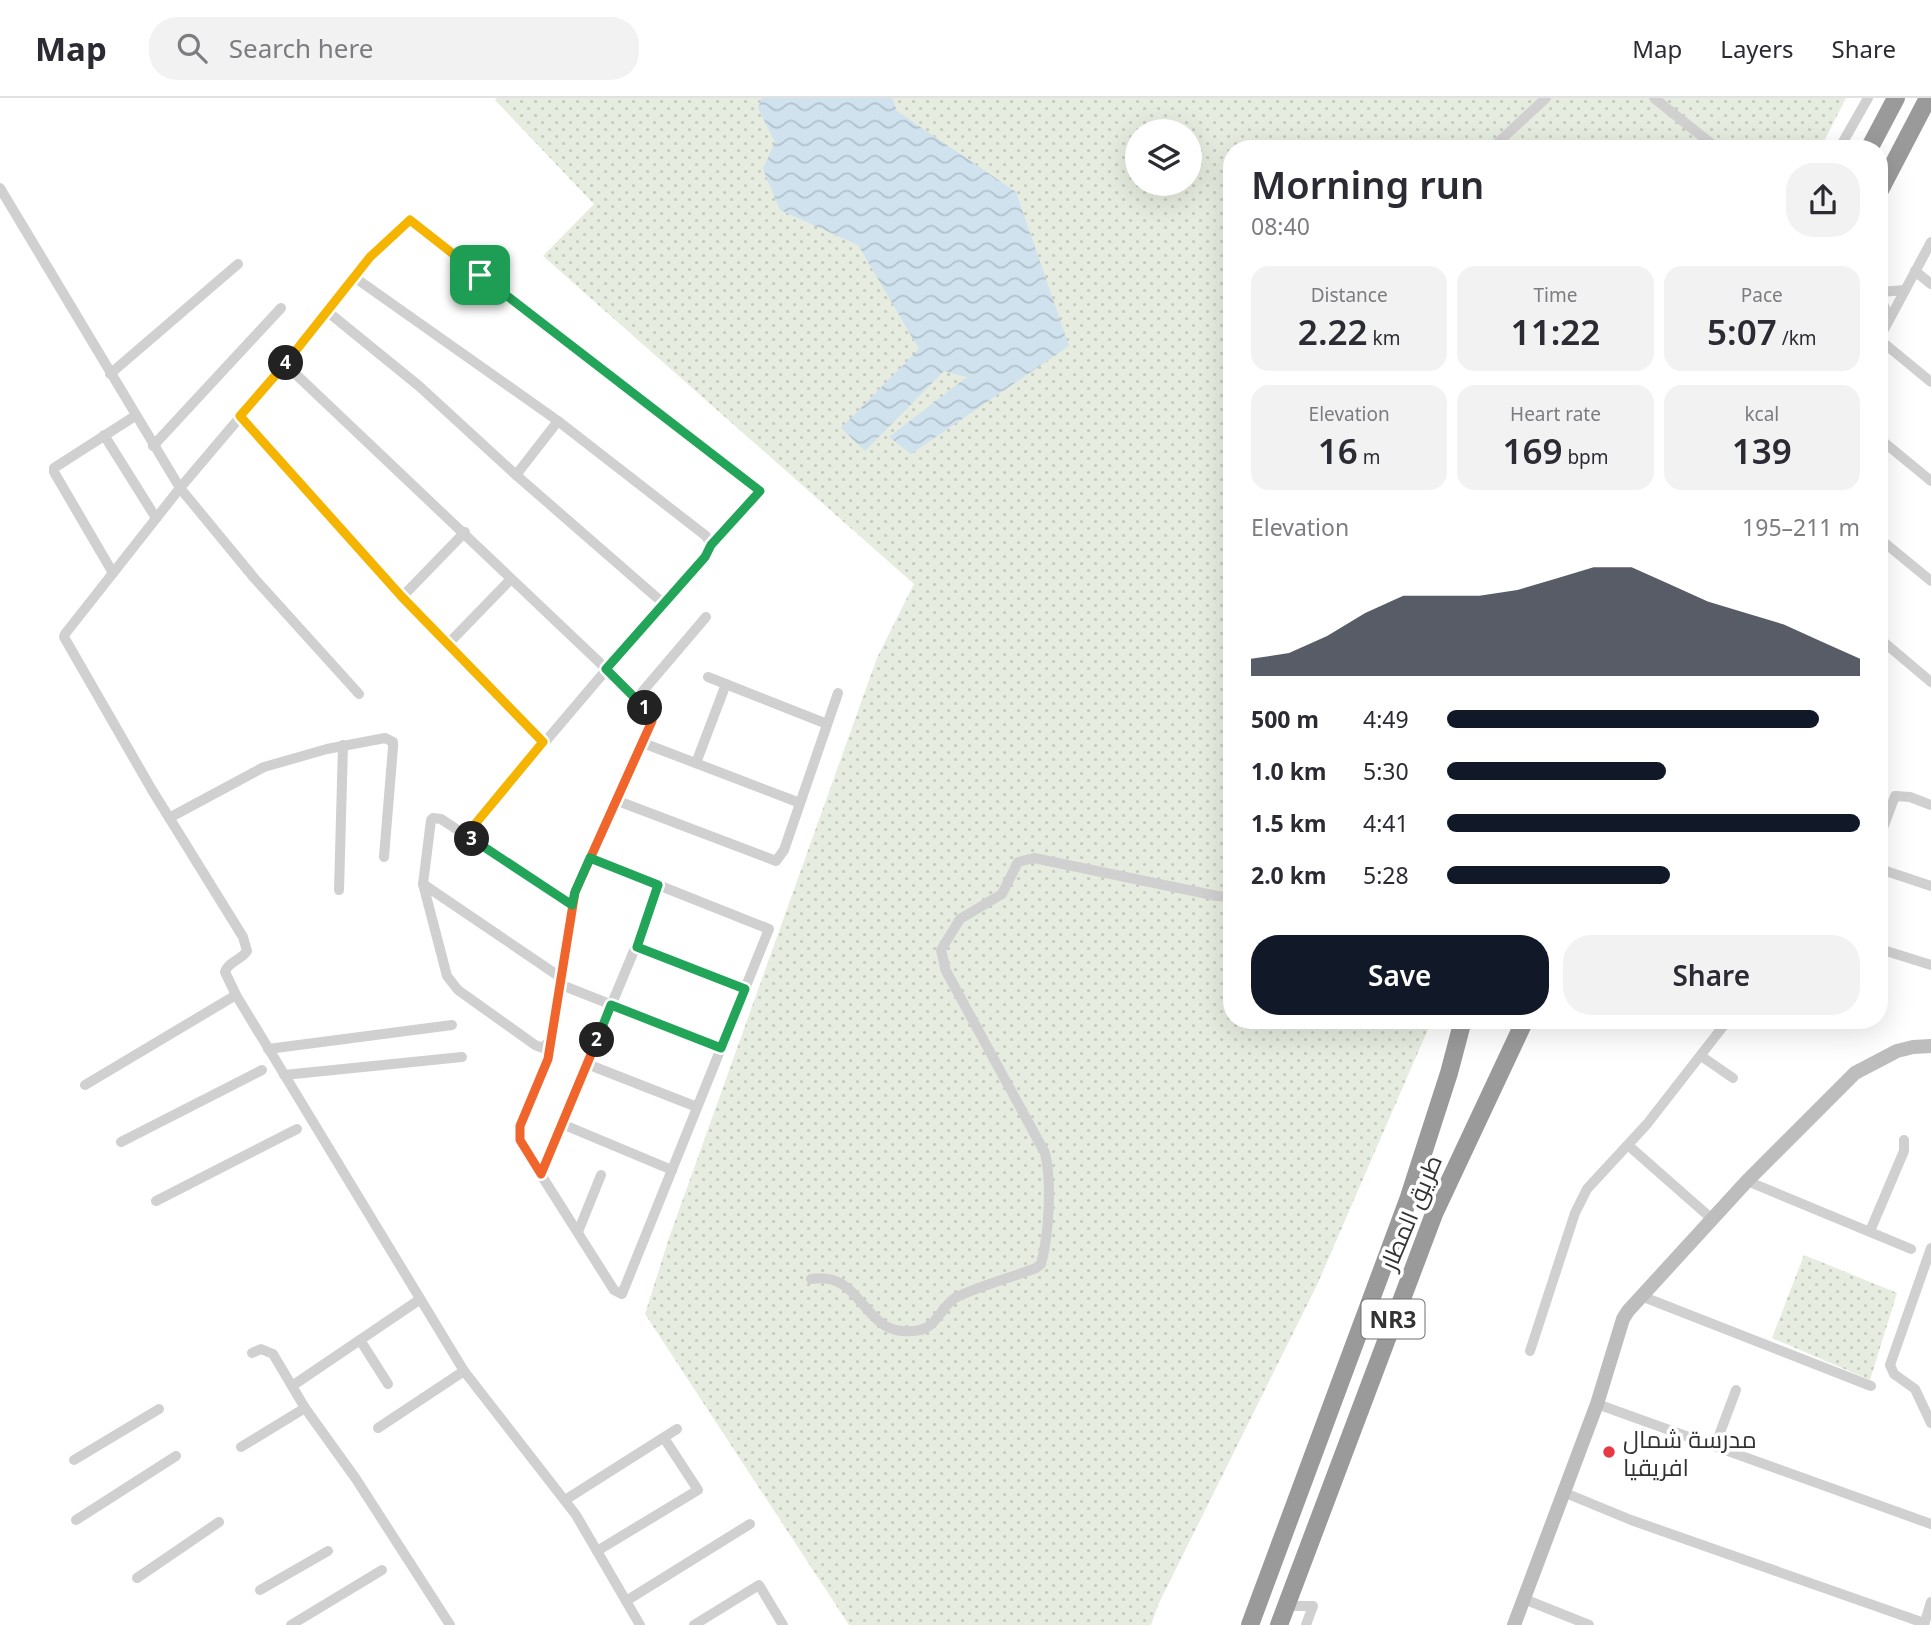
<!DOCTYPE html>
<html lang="en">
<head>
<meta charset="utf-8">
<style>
  :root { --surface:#fff; --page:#f2f2f3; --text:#2b2b33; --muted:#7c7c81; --line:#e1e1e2; --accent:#111827 }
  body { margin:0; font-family:"Noto Sans",Cairo,sans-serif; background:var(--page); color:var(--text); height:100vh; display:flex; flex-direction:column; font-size:26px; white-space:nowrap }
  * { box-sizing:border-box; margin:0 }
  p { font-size:23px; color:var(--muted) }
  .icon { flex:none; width:38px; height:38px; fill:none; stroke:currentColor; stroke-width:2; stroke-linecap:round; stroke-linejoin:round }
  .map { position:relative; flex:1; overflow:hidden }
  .sheet { position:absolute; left:1223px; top:42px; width:665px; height:889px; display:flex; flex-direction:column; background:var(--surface); border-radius:28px; box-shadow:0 7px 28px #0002 }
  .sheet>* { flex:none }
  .buttons { position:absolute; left:1125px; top:21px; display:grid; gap:14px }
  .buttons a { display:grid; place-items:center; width:77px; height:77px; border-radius:50%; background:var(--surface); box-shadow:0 7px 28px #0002; font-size:35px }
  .pin { position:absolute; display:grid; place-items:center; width:60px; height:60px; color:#fff; margin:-30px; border-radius:14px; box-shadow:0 4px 10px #0006 }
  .km { position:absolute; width:35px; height:35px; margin:-18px; border-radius:50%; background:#222; color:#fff; font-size:19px; line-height:35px; text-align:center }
  .round { display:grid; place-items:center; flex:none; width:74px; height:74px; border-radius:28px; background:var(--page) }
  .summary { display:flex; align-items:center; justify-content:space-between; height:119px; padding:0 28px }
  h1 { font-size:38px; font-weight:600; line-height:52px }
  .stats { display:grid; grid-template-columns:repeat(3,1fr); gap:10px; height:119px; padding:7px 28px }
  .stats div { display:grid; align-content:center; border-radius:18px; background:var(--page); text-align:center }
  .stats b { font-size:35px; font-weight:600 }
  .stats small { font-size:19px; font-weight:400 }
  .stats p { font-size:19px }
  .chart { height:196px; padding:14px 28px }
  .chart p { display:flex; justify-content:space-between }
  .chart svg { width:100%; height:126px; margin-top:7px; fill:var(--accent); opacity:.7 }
  .cta { display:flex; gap:14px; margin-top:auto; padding:14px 28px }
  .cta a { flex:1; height:80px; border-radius:28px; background:var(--accent); color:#fff; font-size:28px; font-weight:600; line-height:80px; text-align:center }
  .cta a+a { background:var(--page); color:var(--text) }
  ul { padding:0 28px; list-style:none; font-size:23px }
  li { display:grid; grid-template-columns:112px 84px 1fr; align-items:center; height:52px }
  li i { height:18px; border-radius:9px; background:var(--accent) }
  header { display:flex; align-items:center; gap:42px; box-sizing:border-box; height:98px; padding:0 35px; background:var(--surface); border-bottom:2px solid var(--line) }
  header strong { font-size:33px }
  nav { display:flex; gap:38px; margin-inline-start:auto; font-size:24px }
  .search { width:490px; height:63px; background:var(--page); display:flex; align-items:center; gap:18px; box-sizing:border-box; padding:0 24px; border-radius:28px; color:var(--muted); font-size:26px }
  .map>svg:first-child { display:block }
</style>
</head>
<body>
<header>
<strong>Map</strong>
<div class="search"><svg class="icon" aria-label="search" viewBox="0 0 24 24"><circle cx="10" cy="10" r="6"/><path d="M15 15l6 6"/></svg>Search here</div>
<nav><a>Map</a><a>Layers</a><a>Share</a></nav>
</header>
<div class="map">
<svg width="1931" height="1527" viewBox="0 0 1931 1527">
  <defs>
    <pattern id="grass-dots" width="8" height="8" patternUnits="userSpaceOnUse" patternTransform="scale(1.75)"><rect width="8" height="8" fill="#e6ecdf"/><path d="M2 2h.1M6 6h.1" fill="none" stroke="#c6cbc0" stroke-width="1.8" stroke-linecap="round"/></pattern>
    <pattern id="water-waves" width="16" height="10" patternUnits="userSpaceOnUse" patternTransform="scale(1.75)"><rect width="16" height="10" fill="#cfe2ee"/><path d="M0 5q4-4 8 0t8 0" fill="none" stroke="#b2c2cd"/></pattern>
  </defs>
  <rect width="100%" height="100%" fill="#fff"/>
  <g fill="url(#grass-dots)" fill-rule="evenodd">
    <path d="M497 0H1846L1820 51H1232V922H1432L1317 1187 1159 1505 1151 1527H849L645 1216 669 1140 877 560 914 486 543 158 594 106 495 2ZM1138 33H1190V86H1138Z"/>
    <polygon points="1804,1157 1897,1195 1870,1282 1772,1240"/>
  </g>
  <polygon fill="url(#water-waves)" points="762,0 892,0 897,13 1016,94 1069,248 911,356 889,339 967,279 944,273 865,353 841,330 919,251 858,147 780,112 763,71 775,44 758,10"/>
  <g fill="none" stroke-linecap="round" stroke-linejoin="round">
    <g stroke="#d0d0d0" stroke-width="10">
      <polyline points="1654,0 1718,51"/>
      <polyline points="1491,51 1546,0"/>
      <polyline points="1839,51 1868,0"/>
      <polyline points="0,90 180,390 255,481 359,596"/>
      <polyline points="1915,173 1931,186"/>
      <polyline points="354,179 558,323 706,438 711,447 705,459 663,505 466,737"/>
      <polyline points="1880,194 1905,192"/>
      <polyline points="1880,200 1885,210 1887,225"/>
      <polyline points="328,214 419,288 516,377 663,505"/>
      <polyline points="1880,239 1931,144"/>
      <polyline points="1880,242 1931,284"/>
      <polyline points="285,266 637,600 646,611 652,623 575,794 548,961 520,1028 520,1042 526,1053 614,1192 622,1196 769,831 590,760"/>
      <polyline points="110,276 238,166"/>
      <polyline points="240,318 402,499 543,644"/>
      <polyline points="104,337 156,420"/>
      <polyline points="1880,341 1931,383"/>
      <polyline points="153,348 281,210"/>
      <polyline points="516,377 558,323"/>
      <polyline points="1880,441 1931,483"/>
      <polyline points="113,475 54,374 54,370 135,318"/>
      <polyline points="402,499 465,434"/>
      <polyline points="1880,541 1931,584"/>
      <polyline points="448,546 511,481"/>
      <polyline points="708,579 827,626"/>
      <polyline points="637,600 706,519"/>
      <polyline points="643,645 800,705"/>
      <polyline points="696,665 726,586"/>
      <polyline points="618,703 776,763 784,752 838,595"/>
      <polyline points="169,720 264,669 327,651 385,640 393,644 393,649 384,759"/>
      <polyline points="1880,738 1895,698 1910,699 1931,707"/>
      <polyline points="1880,771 1931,788"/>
      <polyline points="423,786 560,879"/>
      <polyline points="658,787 637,849 745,891"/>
      <polyline points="339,792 343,647"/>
      <polyline points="1880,851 1931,867"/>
      <polyline points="559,886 721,950"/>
      <polyline points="551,941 543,950 535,947 458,892 447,878 423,786 431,722 433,720 441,721 572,807"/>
      <polyline points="268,951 452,927"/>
      <polyline points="1701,958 1733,980"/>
      <polyline points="587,966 697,1009"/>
      <polyline points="284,977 462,959"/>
      <polyline points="85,987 236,897"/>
      <polyline points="562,1026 672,1072"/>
      <polyline points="121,1044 262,972"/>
      <polyline points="1629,1048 1712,1121"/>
      <polyline points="541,1076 638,843"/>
      <polyline points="1747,1083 1911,1151"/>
      <polyline points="156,1103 297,1031"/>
      <polyline points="1870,1133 1904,1053 1904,1042"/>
      <polyline points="578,1134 601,1077"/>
      <polyline points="1931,1150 1890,1267 1894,1276 1915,1291 1931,1325"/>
      <path d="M811 1181C867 1172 860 1244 920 1232 936 1229 942 1208 955 1200 976 1189 1013 1179 1036 1170L1041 1166C1049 1137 1052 1084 1045 1055L946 873 941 852 960 821 1002 796 1018 764 1034 760 1217 798 1229 799 1232 797"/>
      <polyline points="1641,1198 1871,1288"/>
      <polyline points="360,1242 388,1286"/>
      <polyline points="1530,1253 1575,1115 1587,1091 1647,1026 1728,922"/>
      <polyline points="252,1255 261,1251 273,1256 305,1310 356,1381 450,1527"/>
      <polyline points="292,1288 419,1202"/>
      <polyline points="1597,1306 1931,1426"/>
      <polyline points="378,1330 464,1273"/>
      <polyline points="1715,1348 1736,1292"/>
      <polyline points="241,1349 305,1310"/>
      <polyline points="74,1362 159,1311"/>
      <polyline points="1563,1394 1631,1422 1924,1525"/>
      <polyline points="565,1402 677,1331"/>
      <polyline points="76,1422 176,1358"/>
      <polyline points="597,1453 698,1392 664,1340"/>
      <polyline points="137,1480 219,1424"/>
      <polyline points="260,1492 328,1453"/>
      <polyline points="1524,1501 1589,1527"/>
      <polyline points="626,1503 750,1426"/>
      <polyline points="1286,1508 1313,1508 1306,1527"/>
      <polyline points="291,1527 382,1472"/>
      <path d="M640 1527 576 1417 464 1273 236 897 225 874C228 864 241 862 247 853L243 839 152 692 64 539 65 536 180 390 285 266 371 159 410 123 759 392 711 447"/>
      <polyline points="694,1527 759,1487 783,1527"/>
      <polyline points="1924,1527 1931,1504"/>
    </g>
    <polyline stroke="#bdbdbd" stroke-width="14" points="1514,1527 1597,1306 1623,1221 1628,1213 1747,1083 1855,975 1897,953 1913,949 1931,948"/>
    <g stroke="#9a9a9a" stroke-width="18">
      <polyline points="1869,51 1896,0"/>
      <polyline points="1880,92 1928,0"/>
      <polyline points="1250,1527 1408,1102 1449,975 1463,922"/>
      <polyline points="1279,1527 1434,1116 1525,922"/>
    </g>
  </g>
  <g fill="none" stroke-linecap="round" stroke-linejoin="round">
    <g stroke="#fff" stroke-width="14">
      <polyline id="split-1" points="480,177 760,393 711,447 705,459 606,571 645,610"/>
    </g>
    <g stroke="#fff" stroke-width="14">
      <polyline id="split-2" points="597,942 541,1076 520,1042 520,1028 548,961 575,794 652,623 645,610"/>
    </g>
    <g stroke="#fff" stroke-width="14">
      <polyline id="split-3" points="472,741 572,807 575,794 590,760 658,787 637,849 745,891 721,950 611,907 597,942"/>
    </g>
    <g stroke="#fff" stroke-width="14">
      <polyline id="split-4" points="286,265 240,318 402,499 543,644 466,737 472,741"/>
    </g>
    <g stroke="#fff" stroke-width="14">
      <polyline id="split-5" points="286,265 370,159 410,122 480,177"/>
    </g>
    <use href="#split-1" stroke="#22a559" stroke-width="9"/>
    <use href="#split-2" stroke="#f0652b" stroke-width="9"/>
    <use href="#split-3" stroke="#22a559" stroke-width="9"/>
    <use href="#split-4" stroke="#f5b400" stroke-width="9"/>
    <use href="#split-5" stroke="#f5b400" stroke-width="9"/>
  </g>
  <circle fill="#e63946" stroke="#fff" stroke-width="2.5" cx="1609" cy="1354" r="7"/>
  <g text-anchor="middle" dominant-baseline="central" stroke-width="7" stroke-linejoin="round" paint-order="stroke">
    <rect fill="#fff" stroke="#707070" stroke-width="2" x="1361.5" y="1201.5" width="63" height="39" rx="5"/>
    <g font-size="23" font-weight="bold" fill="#333">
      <text x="1393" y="1221">NR3</text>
    </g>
    <g font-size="24" fill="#333" stroke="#fff">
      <text transform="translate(1410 1114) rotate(-67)">طريق المطار</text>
    </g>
    <g font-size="24" fill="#333" stroke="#fff" text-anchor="start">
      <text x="1623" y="1340">مدرسة شمال<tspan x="1623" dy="28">افريقيا</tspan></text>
    </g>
  </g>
</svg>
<div class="buttons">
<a><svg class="icon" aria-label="layers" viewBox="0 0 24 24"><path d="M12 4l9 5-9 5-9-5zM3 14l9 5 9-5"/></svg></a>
</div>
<div class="pin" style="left:480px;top:177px;background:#1e9e55"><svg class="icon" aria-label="arrive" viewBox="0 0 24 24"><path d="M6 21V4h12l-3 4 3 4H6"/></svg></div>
<b class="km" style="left:645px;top:610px">1</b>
<b class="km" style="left:597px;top:942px">2</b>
<b class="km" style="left:472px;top:741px">3</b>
<b class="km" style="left:286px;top:265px">4</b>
<section class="sheet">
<div class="summary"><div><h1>Morning run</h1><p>08:40</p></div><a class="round"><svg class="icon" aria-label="share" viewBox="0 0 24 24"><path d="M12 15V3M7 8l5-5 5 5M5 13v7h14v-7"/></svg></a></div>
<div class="stats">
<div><p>Distance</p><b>2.22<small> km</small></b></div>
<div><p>Time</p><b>11:22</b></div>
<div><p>Pace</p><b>5:07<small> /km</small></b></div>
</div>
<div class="stats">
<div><p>Elevation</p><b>16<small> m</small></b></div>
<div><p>Heart rate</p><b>169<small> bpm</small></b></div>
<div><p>kcal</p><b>139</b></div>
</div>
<div class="chart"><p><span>Elevation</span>195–211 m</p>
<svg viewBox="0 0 160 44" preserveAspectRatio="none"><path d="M0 44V38L10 36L20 30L30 22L40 16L50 16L60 16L70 14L80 10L90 6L100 6L110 12L120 18L130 22L140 26L150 32L160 38V44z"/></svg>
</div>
<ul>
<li><b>500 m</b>4:49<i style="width:90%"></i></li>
<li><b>1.0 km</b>5:30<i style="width:53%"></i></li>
<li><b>1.5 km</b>4:41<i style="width:100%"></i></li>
<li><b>2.0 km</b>5:28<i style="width:54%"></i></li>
</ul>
<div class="cta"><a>Save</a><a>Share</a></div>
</section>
</div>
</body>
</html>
